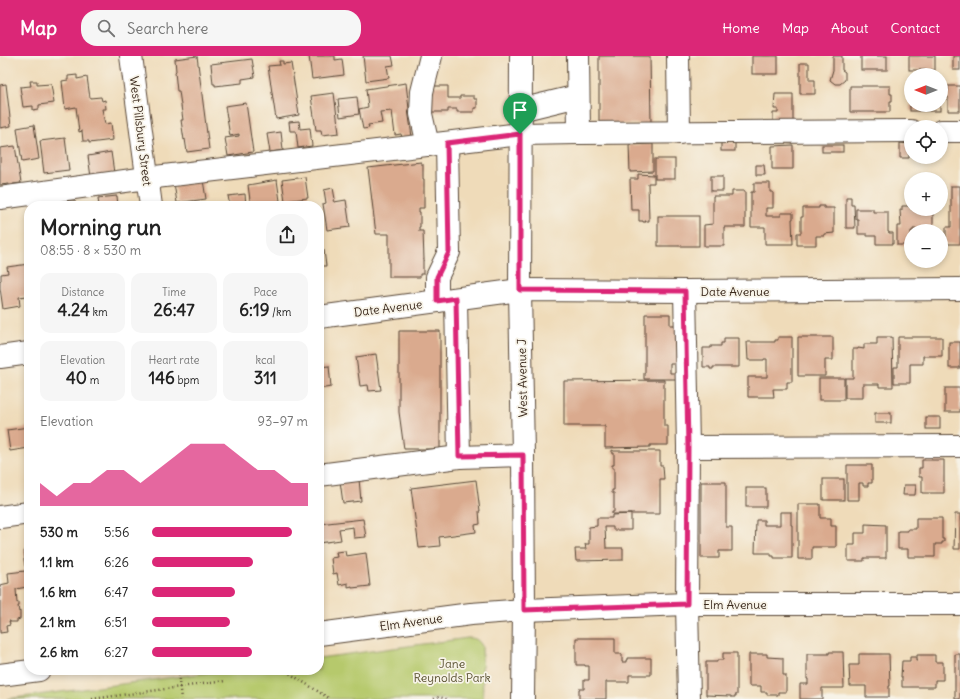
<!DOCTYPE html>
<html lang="en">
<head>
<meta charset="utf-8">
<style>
  :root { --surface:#fff; --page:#f6f6f6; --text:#222; --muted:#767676; --accent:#db2777 }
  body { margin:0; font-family:Delius,sans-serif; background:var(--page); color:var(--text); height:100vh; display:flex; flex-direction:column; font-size:15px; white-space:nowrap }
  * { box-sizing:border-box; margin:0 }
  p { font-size:13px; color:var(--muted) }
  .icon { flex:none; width:22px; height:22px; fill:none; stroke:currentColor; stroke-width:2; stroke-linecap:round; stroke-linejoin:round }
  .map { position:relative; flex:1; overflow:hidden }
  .drawer { position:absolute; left:24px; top:145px; width:300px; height:474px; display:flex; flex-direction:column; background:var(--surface); border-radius:16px; box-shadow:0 2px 6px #0003 }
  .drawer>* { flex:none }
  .needle { width:26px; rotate:270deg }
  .tools { position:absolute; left:904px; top:12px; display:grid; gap:8px }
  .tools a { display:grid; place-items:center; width:44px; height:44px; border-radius:50%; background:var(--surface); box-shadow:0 2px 6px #0003; font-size:20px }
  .pin { position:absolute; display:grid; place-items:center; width:34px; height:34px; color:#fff; margin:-41px -17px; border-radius:50% 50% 50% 0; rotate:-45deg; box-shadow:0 0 4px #0007 }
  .pin .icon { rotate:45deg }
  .round { display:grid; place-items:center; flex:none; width:42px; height:42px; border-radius:16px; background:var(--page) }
  .summary { display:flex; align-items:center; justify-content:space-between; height:68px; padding:0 16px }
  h1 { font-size:22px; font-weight:700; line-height:30px }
  .metrics { display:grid; grid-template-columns:repeat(3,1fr); gap:6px; height:68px; padding:4px 16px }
  .metrics div { display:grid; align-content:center; border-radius:10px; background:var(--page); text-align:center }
  .metrics b { font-size:17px; font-weight:700 }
  .metrics small { font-size:11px; font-weight:400 }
  .metrics p { font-size:11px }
  .chart { height:112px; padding:8px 16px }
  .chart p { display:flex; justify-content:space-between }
  .chart svg { width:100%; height:72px; margin-top:4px; fill:var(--accent); opacity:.7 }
  ul { padding:0 16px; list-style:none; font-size:13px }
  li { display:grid; grid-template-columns:64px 48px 1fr; align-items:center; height:30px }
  li i { height:10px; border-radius:5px; background:var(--accent) }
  header { display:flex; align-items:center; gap:24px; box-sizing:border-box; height:56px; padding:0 20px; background:var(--accent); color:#fff }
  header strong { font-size:19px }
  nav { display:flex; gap:22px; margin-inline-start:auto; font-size:14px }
  .search { width:280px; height:36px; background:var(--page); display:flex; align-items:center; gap:10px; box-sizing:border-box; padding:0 14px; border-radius:16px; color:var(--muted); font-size:15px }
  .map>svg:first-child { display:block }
</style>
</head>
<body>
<header>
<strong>Map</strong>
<div class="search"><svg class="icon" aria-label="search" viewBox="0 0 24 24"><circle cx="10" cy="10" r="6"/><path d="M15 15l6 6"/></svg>Search here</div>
<nav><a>Home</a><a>Map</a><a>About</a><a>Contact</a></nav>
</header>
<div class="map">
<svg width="960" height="643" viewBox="0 0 960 643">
  <rect width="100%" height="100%" fill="#f7f3e8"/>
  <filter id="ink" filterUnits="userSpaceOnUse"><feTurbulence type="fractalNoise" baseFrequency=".025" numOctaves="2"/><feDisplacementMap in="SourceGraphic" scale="8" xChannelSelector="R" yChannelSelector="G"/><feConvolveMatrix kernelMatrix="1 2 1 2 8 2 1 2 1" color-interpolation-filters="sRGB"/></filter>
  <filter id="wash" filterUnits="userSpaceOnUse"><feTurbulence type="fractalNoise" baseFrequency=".012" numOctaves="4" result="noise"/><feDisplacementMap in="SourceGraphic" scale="16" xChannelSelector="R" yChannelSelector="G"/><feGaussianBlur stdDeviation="0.9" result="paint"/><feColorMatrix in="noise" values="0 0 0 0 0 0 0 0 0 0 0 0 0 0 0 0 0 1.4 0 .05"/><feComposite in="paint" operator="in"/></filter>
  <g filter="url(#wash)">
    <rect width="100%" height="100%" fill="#efdbb9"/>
    <path fill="#b6c96c" stroke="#787a45" d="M468 582C475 582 478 583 482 590L483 643H7L228 614H319V602Z"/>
    <g id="blocks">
      <g fill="#daaa8e">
        <polygon points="197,0 209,93 187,96 185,83 184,84 181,64 183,64 179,35 177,35 175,16 176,15 175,3"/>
        <polygon points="309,0 335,0 335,4 342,3 344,19 312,23"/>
        <polygon points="363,0 392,0 394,9 387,10 389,22 366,25"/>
        <polygon points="599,0 650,0 651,68 599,68"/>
        <rect x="752" y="0" width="26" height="18"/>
        <polygon points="833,0 842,0 842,14 845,16 845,24 840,28 835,28 830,24 833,14"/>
        <rect x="861" y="0" width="26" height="14"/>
        <rect x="909" y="0" width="26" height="14"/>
        <rect x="953" y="0" width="7" height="14"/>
        <polygon points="252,3 255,21 242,23 242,27 215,30 215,28 213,28 211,8"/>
        <polygon points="279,5 283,5 283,8 291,7 299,59 276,63 268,10 280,9"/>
        <polygon points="800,7 809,7 809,24 815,24 815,38 800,38"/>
        <polygon points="77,19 77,23 87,21 90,42 101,41 102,45 105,44 106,53 102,53 105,68 111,67 113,84 89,87 89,85 83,85 82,75 79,76 76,51 65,53 62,25 68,24 68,20"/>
        <polygon points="30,25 37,25 37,29 51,28 54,47 39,49 39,53 33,54 33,50 23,51 20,31 31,30"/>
        <polygon points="406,27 409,53 408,53 412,81 402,82 401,78 395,79 392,55 380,56 382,67 368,69 369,72 363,73 359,53 368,51 366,33"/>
        <polygon points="6,28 11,70 0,72 0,29"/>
        <polygon points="433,30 448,30 448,42 460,42 460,40 474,40 474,43 477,43 477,52 474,52 474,56 457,56 457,53 448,53 448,56 430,56 431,39 433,39"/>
        <polygon points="850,30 890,30 890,38 892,38 892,45 890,45 890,56 850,56"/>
        <polygon points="948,30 960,30 960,55 948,55 948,41 946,41 946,35 948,35"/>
        <polygon points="334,37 339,77 322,79 321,74 316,74 311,40"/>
        <polygon points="775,38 793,38 793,68 773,68 773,57 778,57 778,53 774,53"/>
        <polygon points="357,41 359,58 340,61 338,43"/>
        <polygon points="246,47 253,96 228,100 225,82 239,80 239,78 230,80 225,50"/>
        <rect x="910" y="49" width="30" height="6"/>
        <polygon points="299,65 300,73 310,72 312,90 298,92 296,75 290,75 289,66"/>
        <polygon points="34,69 39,103 22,106 17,72"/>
        <polygon points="281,76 283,94 270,96 267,78"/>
        <polygon points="65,82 69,114 44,117 40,85"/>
        <rect x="721" y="87" width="14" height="8"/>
        <polygon points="900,87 909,88 909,102 900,102"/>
        <polygon points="653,88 653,115 630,116 629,89"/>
        <polygon points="793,89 793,113 772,113 772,90"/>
        <rect x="822" y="89" width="21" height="7"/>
        <polygon points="15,90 21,127 13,128 14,130 9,131 9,128 0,129 0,92"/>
        <polygon points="111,96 114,117 91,121 88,100"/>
        <rect x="655" y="103" width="20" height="20"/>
        <polygon points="421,106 421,108 423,108 423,123 424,123 424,152 419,152 419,156 420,156 420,171 419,171 419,175 423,175 424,204 423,204 423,218 420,218 420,221 389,221 389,178 376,178 368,112"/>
        <polygon points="756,109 764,109 765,119 756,119"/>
        <polygon points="638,118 654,119 654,127 648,127 649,165 645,165 646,166 643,166 643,165 639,165 639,154 631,154 630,123 638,123"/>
        <rect x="711" y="120" width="12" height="15"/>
        <polygon points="305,121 308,142 285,145 282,124"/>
        <polygon points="203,124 206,143 177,147 174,127"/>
        <polygon points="277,124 280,145 254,149 254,148 250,144 248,129"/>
        <polygon points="754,127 770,127 770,136 773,136 773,152 766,152 766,160 781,160 781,157 793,157 793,163 792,163 793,188 765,188 765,171 751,171 751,136 754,136"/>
        <polygon points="951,130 960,130 960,188 946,188 946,171 951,171"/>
        <polygon points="333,132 335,143 333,144 334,146 346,144 350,171 327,174 323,148 326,147 324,134"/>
        <polygon points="732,135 745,135 745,171 724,171 724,190 704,190 704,169 713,168 713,140 732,140"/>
        <polygon points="245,138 246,150 230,150 228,140"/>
        <polygon points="117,140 118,150 99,150 98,142"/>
        <polygon points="846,141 851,141 851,149 854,149 855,172 846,172"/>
        <polygon points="75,145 75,150 56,150 56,147"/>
        <polygon points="819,150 824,150 824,152 834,152 834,177 824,178 824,180 816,180 816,189 797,189 797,177 801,177 801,161 803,161 803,152 819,152"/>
        <polygon points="902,150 911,150 911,153 933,153 933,171 924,171 924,173 913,173 913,175 911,175 911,189 897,189 897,170 901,170 900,154 902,154"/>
        <polygon points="856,153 873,153 873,156 888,156 888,176 889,176 889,177 893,177 893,188 876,188 876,180 867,180 867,178 858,178 858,163 856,163"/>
        <rect x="658" y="160" width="41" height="30"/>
        <polygon points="319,190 320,190 320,194 324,194 326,210 319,210"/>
        <polygon points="29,208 29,239 26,239 27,240 19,241 20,250 3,253 0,232 0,225 1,224 1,218 8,217 7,211"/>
        <polygon points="645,258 670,258 670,269 680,269 680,308 670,308 670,317 677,317 677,323 644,323 644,317 645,317"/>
        <polygon points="399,275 440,275 440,393 404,393 399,356"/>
        <polygon points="778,281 792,281 792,326 787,326 787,333 773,333 774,341 748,341 748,321 767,321 767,303 764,303 764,304 748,304 747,286 775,286 775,284 778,284"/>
        <polygon points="798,281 833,281 833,304 825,304 825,320 798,320"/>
        <polygon points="877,281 892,281 893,331 879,331 879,328 863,328 863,342 845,342 845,322 853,322 853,293 858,293 858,292 864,293 864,288 877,288"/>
        <polygon points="898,281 942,281 942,300 923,300 923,308 910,308 910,327 894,327 894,311 898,311"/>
        <polygon points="724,282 739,282 739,311 713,311 713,313 710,313 710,311 703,311 703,292 711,292 711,290 721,290 721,287 724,287"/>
        <rect x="949" y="286" width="11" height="26"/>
        <polygon points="376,298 381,334 369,335 368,329 360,330 356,301"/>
        <polygon points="329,310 331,331 319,333 319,311"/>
        <rect x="819" y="322" width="25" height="22"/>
        <polygon points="664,324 664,370 668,370 668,389 650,389 650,391 605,392 605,370 564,370 564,325"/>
        <rect x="945" y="332" width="15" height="24"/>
        <rect x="875" y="357" width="16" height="10"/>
        <rect x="926" y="361" width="14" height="12"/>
        <polygon points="29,371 29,392 10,395 7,374"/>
        <polygon points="612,394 614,395 660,395 660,410 663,410 664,423 660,423 660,458 612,458 612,456 614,456 614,437 612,437 612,434 614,434 614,412 612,412 612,409 614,409 614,397 612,397"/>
        <polygon points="922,404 944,404 944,437 922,437 922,421 919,421 919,412 922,412"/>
        <polygon points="847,409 872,409 872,427 868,427 868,430 863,430 863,427 859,427 859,444 847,444"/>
        <polygon points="359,423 361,445 343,447 340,425"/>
        <rect x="823" y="423" width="21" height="21"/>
        <polygon points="476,424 480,455 479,455 480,468 475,469 476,476 439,481 440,490 419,492 411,432"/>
        <polygon points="701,426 726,426 726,471 732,471 732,495 719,495 719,502 701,502"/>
        <polygon points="904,429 916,429 915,439 903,439"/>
        <rect x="746" y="432" width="20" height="19"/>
        <polygon points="798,448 820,448 820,462 831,462 831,470 836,470 836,491 812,491 812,503 798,503"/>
        <polygon points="780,456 791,456 791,469 792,469 792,502 774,502 774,500 771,500 771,497 755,497 756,464 764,464 764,469 780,469"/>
        <polygon points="631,458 631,474 613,474 613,471 605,471 606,492 623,492 623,504 576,505 575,493 586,493 585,488 589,488 589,471 597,470 597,462 612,462 612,459"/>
        <polygon points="955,458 960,458 960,493 954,493"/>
        <polygon points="916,462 942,462 942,483 944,483 944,486 942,486 942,488 935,488 935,501 908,501 908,493 898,493 898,475 908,475 908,473 916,473"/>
        <polygon points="363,463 366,481 354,482 353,471 339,473 341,484 319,487 319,468"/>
        <polygon points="865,468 886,469 886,502 864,502 864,505 848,505 848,489 855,489 855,477 865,477"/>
        <polygon points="29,493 29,528 28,528 26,510 25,510 24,503 25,503 24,494"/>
        <polygon points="345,495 346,500 366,497 370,530 352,532 352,530 348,531 348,527 339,529 337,517 333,518 331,502 337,501 336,496"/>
        <polygon points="25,515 27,531 16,533 17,547 19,546 19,550 18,550 19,556 20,555 20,563 17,564 17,566 10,566 10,565 9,565 10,569 6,570 7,576 0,577 0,529 9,527 8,517"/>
        <polygon points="576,582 615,582 615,598 622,598 622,606 626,606 626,604 627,604 627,602 651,602 651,619 629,619 629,626 606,626 606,643 579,643 579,633 584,633 584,624 589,624 589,610 585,610 585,609 576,609"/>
        <polygon points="829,596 843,596 844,632 822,632 822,643 800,643 800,628 808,628 808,623 807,623 807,598 829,598"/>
        <polygon points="723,597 737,597 737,639 735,639 735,641 731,641 731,640 706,639 706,606 717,606 717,604 723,604"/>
        <polygon points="749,598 767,598 767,601 783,602 783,619 786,619 786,636 778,636 778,639 767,639 767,636 761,636 761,630 749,630"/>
        <polygon points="859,598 889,598 890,630 889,630 889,641 866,641 866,630 850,630 849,609 859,609"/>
        <rect x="955" y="598" width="5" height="45"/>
        <polygon points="917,599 935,599 935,606 943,606 943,624 935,624 935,631 902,631 902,621 901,621 902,605 910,605 910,601 916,601 916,605 917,605"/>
      </g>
    </g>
  </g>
  <g filter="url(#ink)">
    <use href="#blocks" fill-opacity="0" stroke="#564535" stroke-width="1"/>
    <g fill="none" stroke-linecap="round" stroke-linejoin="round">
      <g stroke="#564535" stroke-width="24">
        <g id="minor">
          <polyline points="131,0 151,150"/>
          <polyline points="578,0 579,77"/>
          <polyline points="678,0 679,77"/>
          <polyline points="520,54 578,40"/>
          <polyline points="941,75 960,75"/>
          <polyline points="428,89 421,58 422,36 431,0"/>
          <polyline points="0,142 147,122 520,78 579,77 911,75"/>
          <polyline points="685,235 688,391 687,548 689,643"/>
          <polyline points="456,243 459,401"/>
          <polyline points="437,245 437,221 449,196 447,87"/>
          <polyline points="319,261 520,234 685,235 960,233"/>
          <polyline points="0,301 29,297"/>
          <polyline points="688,391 960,390"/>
          <polyline points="319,419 459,401 523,399"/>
          <polyline points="0,461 29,457"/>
          <polyline points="319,578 471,558 524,554 687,548 960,548"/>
          <polyline points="0,619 39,614"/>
        </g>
      </g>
      <g stroke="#564535" stroke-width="24">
        <polyline id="major" points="521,0 520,234 523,399 524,554 523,643"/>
      </g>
      <g stroke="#564535" stroke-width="2.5" stroke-dasharray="1 3" stroke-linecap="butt">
        <polyline points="289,614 289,617 330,643"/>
        <polyline points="178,615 181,643"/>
        <polyline points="92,643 225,625"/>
        <polyline points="434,643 439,641 447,643"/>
      </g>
      <use href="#minor" stroke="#fff" stroke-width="22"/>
      <use href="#major" stroke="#fff" stroke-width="22"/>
    </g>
  </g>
  <g fill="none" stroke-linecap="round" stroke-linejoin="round" filter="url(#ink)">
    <g stroke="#fff" stroke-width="8">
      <polygon id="route" points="520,78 520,234 685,235 688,391 687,548 524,554 523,399 459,400 456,242 437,245 437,221 449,196 447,87"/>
    </g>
    <use href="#route" stroke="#db2777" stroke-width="5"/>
  </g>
  <g text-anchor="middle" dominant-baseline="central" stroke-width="3.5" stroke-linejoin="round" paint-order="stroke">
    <g font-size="12" fill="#3b2a1e" stroke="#f7f3e8">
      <text transform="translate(141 75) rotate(83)">West Pillsbury Street</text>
      <text x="735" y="235">Date Avenue</text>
      <text transform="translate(388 252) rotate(-7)">Date Avenue</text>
      <text transform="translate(522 322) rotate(-91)">West Avenue J</text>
      <text x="735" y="548">Elm Avenue</text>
      <text transform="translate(411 566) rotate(-8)">Elm Avenue</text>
    </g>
    <g font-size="12" fill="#5a5232" stroke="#f7f3e8">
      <text x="452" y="607">Jane<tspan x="452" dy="14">Reynolds Park</tspan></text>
    </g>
  </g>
</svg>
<div class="tools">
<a><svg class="needle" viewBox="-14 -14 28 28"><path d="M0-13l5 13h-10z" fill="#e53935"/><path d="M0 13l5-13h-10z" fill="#767676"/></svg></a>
<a><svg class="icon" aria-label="locate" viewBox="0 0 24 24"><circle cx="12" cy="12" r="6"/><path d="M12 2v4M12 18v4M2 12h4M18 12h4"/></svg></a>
<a>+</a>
<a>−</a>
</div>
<div class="pin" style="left:520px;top:78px;background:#1e9e55"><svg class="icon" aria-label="arrive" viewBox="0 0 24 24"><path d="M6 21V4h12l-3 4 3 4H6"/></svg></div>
<section class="drawer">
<div class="summary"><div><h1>Morning run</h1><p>08:55 · 8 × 530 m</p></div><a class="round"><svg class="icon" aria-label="share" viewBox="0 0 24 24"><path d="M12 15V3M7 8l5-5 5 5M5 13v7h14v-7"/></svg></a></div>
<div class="metrics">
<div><p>Distance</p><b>4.24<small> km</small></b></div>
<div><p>Time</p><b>26:47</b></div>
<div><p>Pace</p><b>6:19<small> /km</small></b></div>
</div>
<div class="metrics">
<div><p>Elevation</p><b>40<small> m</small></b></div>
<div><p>Heart rate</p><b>146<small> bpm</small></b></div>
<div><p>kcal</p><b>311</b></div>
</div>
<div class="chart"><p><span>Elevation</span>93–97 m</p>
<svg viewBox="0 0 160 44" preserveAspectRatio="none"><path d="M0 44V30L10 38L20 30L30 30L40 22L50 22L60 30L70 22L80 14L90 6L100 6L110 6L120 14L130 22L140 22L150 30L160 30V44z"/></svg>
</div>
<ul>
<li><b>530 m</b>5:56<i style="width:90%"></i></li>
<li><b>1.1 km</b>6:26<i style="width:65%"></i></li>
<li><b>1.6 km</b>6:47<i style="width:53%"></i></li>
<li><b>2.1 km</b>6:51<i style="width:50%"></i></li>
<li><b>2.6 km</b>6:27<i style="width:64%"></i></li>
</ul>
</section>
</div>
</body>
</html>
